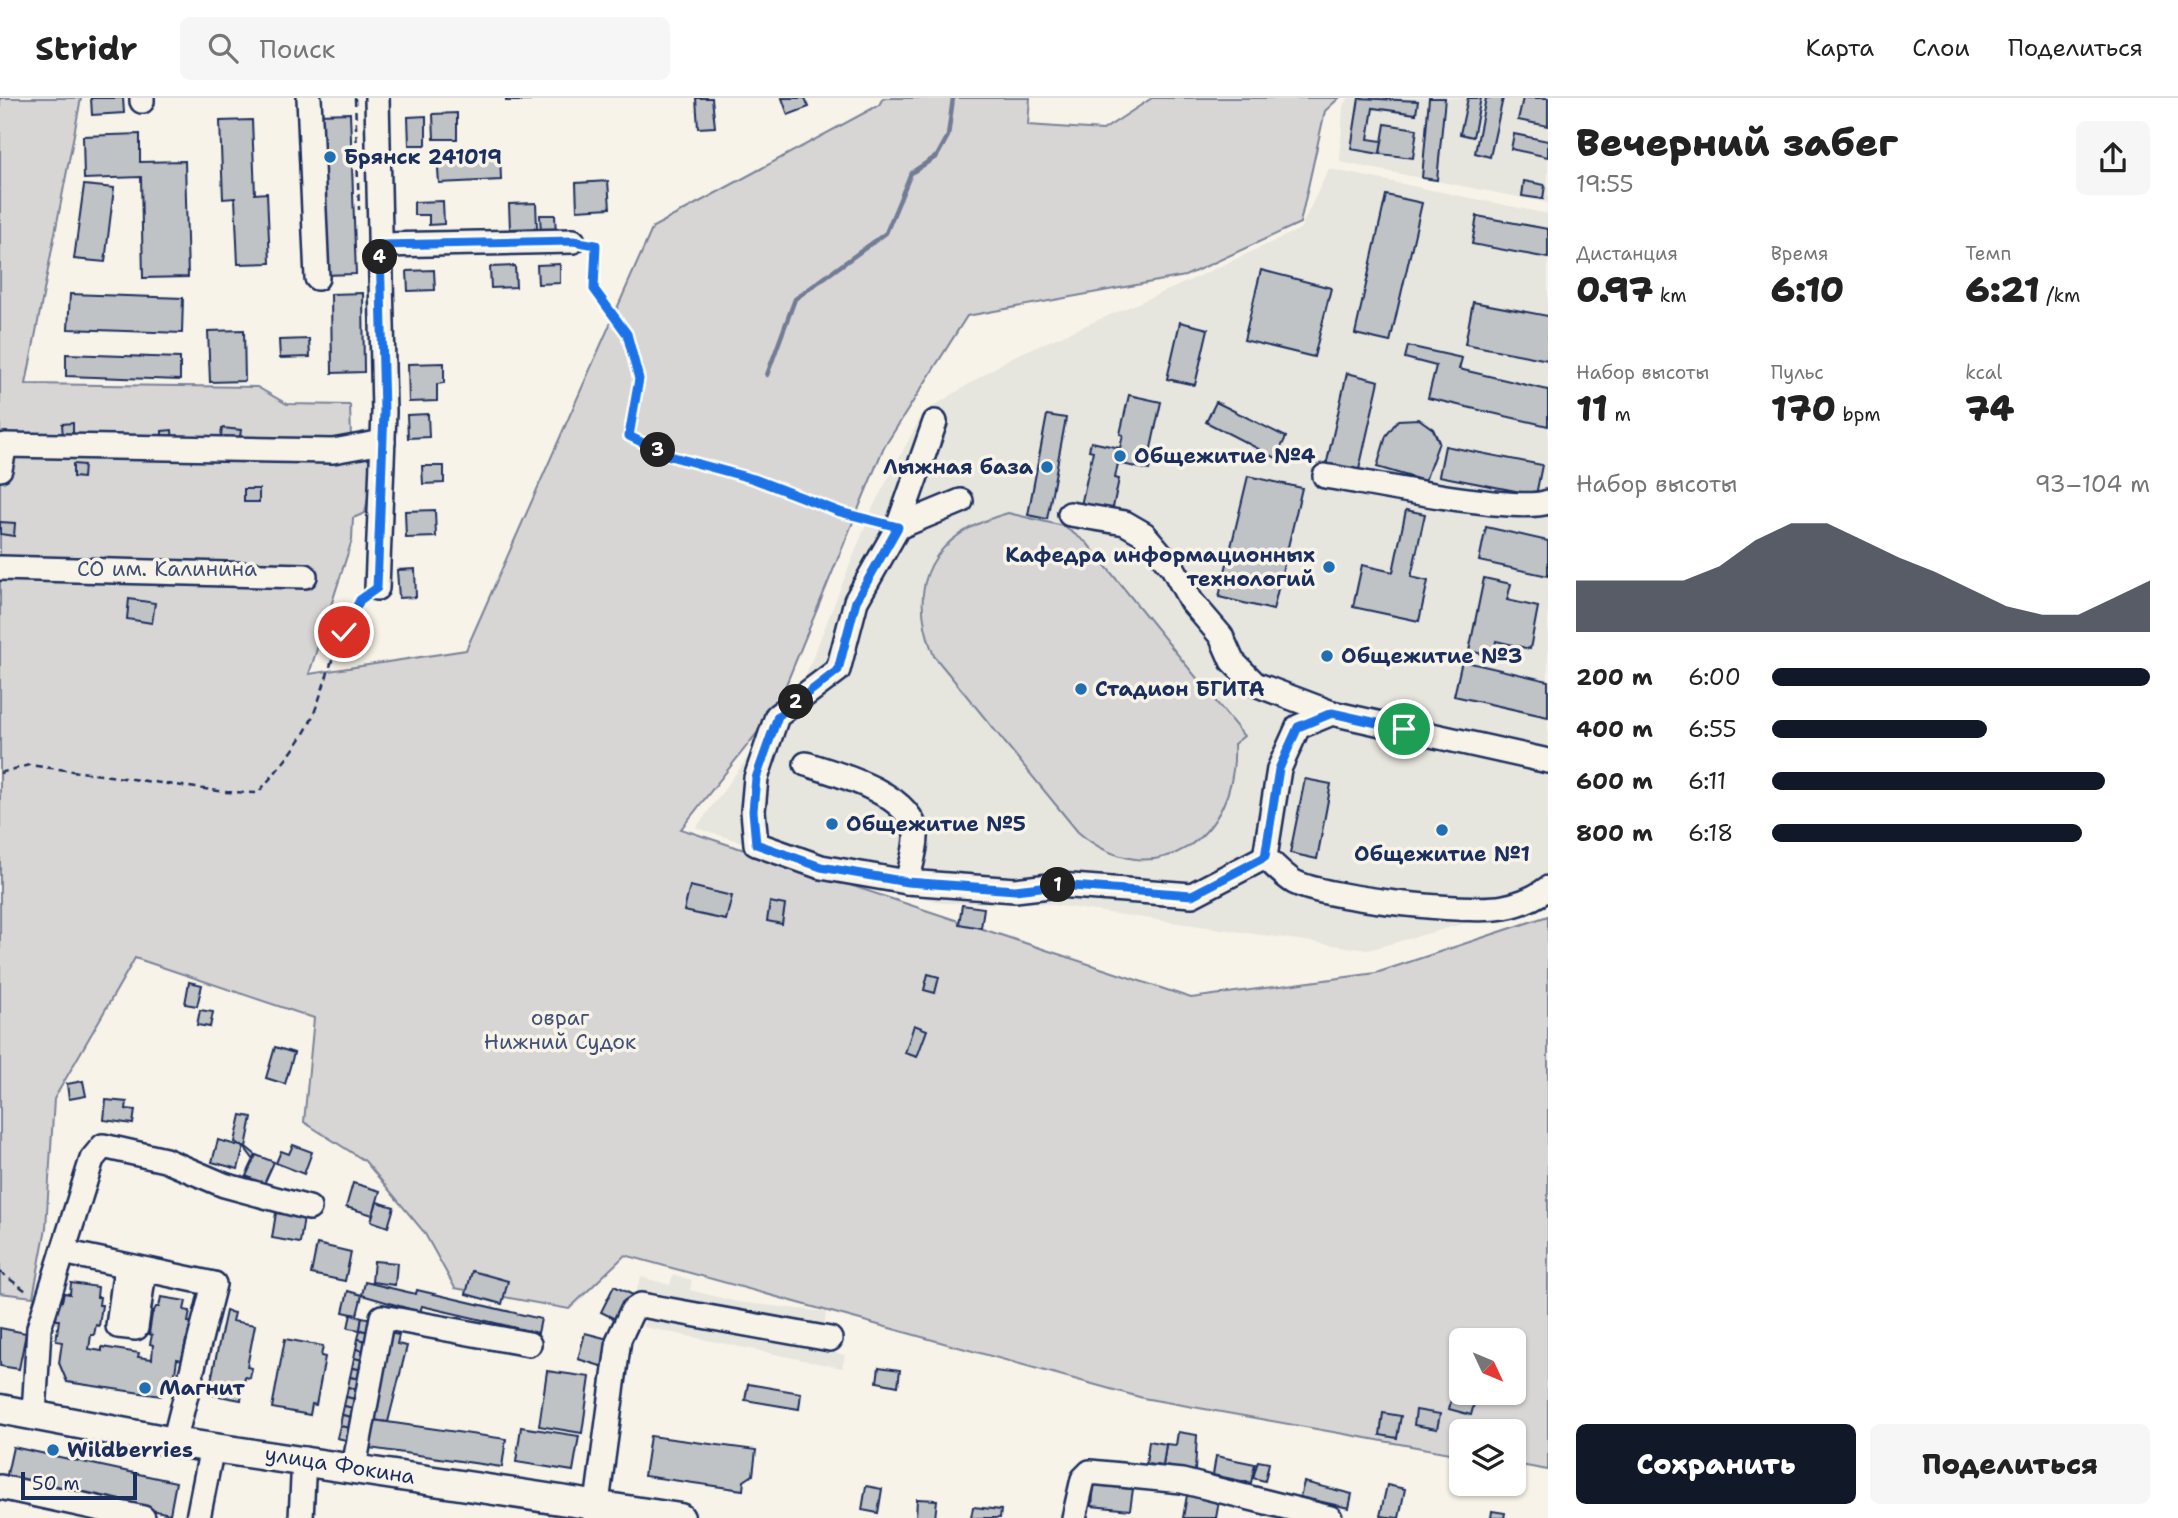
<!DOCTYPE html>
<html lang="ru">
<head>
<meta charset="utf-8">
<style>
  :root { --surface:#fff; --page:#f6f6f6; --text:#222; --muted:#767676; --line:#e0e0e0; --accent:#111827 }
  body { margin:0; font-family:"Shantell Sans",sans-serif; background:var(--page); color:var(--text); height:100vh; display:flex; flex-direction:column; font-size:26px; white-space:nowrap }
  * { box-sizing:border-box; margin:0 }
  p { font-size:23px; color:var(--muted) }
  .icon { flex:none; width:38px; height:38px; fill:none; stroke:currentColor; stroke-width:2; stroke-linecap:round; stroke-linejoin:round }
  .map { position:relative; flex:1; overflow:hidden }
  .details { display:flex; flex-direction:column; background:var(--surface); width:630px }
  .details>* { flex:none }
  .needle { width:46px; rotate:134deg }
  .tools { position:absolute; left:1449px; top:1230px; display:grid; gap:14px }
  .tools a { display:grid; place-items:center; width:77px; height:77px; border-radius:10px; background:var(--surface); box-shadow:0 2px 5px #0004; font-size:35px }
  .scale { position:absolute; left:21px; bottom:18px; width:116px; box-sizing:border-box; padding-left:7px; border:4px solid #1b2f5e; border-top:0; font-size:19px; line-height:24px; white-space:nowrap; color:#1b2f5e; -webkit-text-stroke:5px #f7f3e8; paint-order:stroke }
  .pin { position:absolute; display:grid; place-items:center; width:60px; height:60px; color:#fff; margin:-30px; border:4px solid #fff; border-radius:50%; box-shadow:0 2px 7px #0007 }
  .km { position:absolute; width:35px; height:35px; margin:-18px; border-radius:50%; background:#222; color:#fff; font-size:19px; line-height:35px; text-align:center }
  .round { display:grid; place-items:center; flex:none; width:74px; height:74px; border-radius:10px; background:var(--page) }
  .head { display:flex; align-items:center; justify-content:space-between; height:119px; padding:0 28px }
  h1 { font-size:38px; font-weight:800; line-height:52px }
  .metrics { display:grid; grid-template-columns:repeat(3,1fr); gap:10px; height:119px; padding:7px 28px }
  .metrics div { display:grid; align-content:center }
  .metrics b { font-size:35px; font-weight:800 }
  .metrics small { font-size:19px; font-weight:400 }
  .metrics p { font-size:19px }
  .chart { height:196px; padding:14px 28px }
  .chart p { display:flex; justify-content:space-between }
  .chart svg { width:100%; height:126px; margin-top:7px; fill:var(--accent); opacity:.7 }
  .action { display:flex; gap:14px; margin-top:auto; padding:14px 28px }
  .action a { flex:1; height:80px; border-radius:10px; background:var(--accent); color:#fff; font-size:28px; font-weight:800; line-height:80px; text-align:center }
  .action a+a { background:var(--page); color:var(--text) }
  ul { padding:0 28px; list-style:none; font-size:23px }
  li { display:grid; grid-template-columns:112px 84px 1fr; align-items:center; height:52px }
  li i { height:18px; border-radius:9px; background:var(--accent) }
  header { display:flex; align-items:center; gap:42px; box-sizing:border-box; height:98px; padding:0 35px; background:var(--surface); border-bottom:2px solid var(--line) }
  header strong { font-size:33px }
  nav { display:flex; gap:38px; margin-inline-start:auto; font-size:24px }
  .search { width:490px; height:63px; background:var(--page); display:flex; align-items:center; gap:18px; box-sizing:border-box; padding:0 24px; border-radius:10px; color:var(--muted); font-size:26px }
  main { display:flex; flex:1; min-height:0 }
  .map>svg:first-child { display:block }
</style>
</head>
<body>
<header>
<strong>Stridr</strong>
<div class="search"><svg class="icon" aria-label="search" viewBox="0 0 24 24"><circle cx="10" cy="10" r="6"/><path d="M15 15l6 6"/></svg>Поиск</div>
<nav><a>Карта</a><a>Слои</a><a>Поделиться</a></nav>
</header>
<main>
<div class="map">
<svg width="1548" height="1420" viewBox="0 0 1548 1420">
  <rect width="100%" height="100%" fill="#f7f3e8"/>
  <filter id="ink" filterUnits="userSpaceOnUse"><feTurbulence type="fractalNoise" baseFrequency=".0143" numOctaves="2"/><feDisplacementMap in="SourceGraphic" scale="14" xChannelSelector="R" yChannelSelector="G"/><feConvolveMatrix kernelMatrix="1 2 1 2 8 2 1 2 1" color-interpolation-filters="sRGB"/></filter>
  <g filter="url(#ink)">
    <g fill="#e6e5de">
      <polygon points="1349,0 1548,0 1548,105 1340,64 1343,8"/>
      <polygon points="1329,71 1548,116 1548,802 1368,852 1039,805 942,805 696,730 803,584 873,409 923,315 1012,259 1180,187 1300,131"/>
      <polygon points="673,1177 692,1182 690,1192 737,1204 826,1214 824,1229 636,1194 641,1179 670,1187"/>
      <polygon points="646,1217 845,1257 842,1270 644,1229"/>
    </g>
    <g fill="#d7d6d4" stroke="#798299" stroke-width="2" fill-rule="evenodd">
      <path d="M0 0H81L26 286 257 289 287 306 350 307 351 341 377 355 365 415 353 420 352 442 309 576 466 552 653 129 879 7 883 0H1030L1028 27 1103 32 1152 0H1339L1325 13 1300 125 1185 178 967 218 883 351 776 611 681 731 1191 900 1376 875 1548 818V1372L1514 1366V1334H1461V1357L1143 1300 625 1157 569 1211 455 1190 424 1134 365 1063 304 1024 314 920 135 860 54 1001 46 1130 33 1199 0 1195ZM1461 1242H1514V1295H1461Z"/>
      <path d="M1008 415 1063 428 1087 445 1244 638 1234 646C1239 740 1154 799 1078 734L934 558C905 484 932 436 1008 415Z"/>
    </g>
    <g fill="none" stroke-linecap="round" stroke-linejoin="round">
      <polyline stroke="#727c95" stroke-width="4.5" points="767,277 795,201 886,135 911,75 937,58 948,38 953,0"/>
    </g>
    <g fill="#c0c3c5" stroke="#1b2f5e" stroke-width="2">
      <polygon points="91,0 123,0 124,15 92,17"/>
      <rect x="506" y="0" width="24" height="3"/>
      <polygon points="696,0 712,0 715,29 698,30"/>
      <polygon points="782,0 805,0 809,9 788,17"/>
      <polygon points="1359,0 1418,3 1416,16 1373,10 1368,41 1382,43 1380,56 1351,51"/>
      <polygon points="1429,0 1445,0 1437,82 1422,80"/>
      <polygon points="1468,0 1481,0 1473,39 1460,36"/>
      <polygon points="1486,0 1503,0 1490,59 1475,55"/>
      <polygon points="1523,0 1548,0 1548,28 1518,22"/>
      <polygon points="350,15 356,176 323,177 318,16"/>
      <polygon points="457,15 457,41 434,41 433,16"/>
      <polygon points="426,18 426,47 409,47 408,19"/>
      <polygon points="252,22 255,96 267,95 270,165 238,166 235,100 223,101 220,23"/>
      <polygon points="1385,26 1417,31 1413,60 1380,56"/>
      <polygon points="140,36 140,64 185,63 188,179 143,180 141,79 84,81 83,38"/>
      <polygon points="1514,36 1548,43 1548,59 1511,51"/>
      <polygon points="500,54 501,82 439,85 437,57"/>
      <polygon points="608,83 610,110 577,112 576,85"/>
      <polygon points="1524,83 1545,87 1543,101 1522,98"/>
      <polygon points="84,87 114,90 105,164 74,161"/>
      <polygon points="1386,97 1422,105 1390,244 1355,236"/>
      <polygon points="443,103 444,126 429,127 429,117 414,117 414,104"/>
      <polygon points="536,105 537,130 510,131 509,106"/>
      <polygon points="540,117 555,117 556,136 541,136"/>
      <polygon points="1477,118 1548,131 1548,160 1472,146"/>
      <polygon points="560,166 560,185 538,186 537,167"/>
      <polygon points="515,168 516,189 491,190 490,169"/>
      <polygon points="434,172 435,192 408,193 407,173"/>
      <polygon points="1261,172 1331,190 1314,259 1244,242"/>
      <polygon points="363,195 364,274 332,275 331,196"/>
      <polygon points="70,196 183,200 182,235 68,231"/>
      <polygon points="1473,204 1548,218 1548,262 1465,246"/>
      <polygon points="1180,224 1208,231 1195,287 1167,281"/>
      <polygon points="244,232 245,283 210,284 208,233"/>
      <polygon points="309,241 310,259 280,260 279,242"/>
      <polygon points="1408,248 1462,260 1459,271 1548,292 1548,328 1428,300 1436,268 1405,260"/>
      <polygon points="66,256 180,260 180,282 66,278"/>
      <polygon points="444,265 444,285 437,286 437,303 409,304 408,266"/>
      <polygon points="1347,275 1379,283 1358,376 1326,368"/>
      <polygon points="1129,297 1161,304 1148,364 1151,364 1149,372 1118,365 1115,380 1119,381 1111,419 1080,412 1093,353 1089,352 1091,344 1120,350 1123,337 1120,336"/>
      <polygon points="1216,304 1286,339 1276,360 1206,324"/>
      <polygon points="428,316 429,339 408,340 407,317"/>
      <polygon points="1047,317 1066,320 1047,421 1028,417"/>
      <polygon points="1419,321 1433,331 1439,344 1425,383 1377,369 1386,338 1398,322"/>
      <polygon points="73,325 73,339 63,339 62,326"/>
      <polygon points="222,330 241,332 239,346 220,345"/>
      <polygon points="172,332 173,347 162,347 162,333"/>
      <polygon points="1445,348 1542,367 1536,397 1439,378"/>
      <polygon points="73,366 84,367 83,380 73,379"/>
      <polygon points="422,368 444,368 444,385 423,386"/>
      <polygon points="1248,378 1302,390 1273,512 1219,499"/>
      <rect x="244" y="391" width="15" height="13"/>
      <polygon points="435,412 436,439 406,440 405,413"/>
      <polygon points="1406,412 1425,416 1411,479 1428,483 1419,523 1353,509 1362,467 1393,474"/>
      <polygon points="0,424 15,425 14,438 0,436"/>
      <polygon points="1486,429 1548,443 1548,478 1479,463"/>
      <polygon points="415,471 416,499 399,500 397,472"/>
      <polygon points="1484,480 1511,486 1507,502 1538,509 1530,551 1496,543 1493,558 1469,553"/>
      <polygon points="129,501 155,505 152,525 127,521"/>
      <polygon points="1462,563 1548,583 1548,619 1454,598"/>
      <polygon points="1305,681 1331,686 1317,761 1290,755"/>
      <polygon points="690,788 732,798 726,822 684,813"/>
      <polygon points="770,804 785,807 782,826 767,823"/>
      <polygon points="962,807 984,810 981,830 959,826"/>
      <polygon points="928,876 939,879 935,895 924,892"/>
      <polygon points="189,884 202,887 197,908 185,906"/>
      <polygon points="200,912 213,914 210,929 197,927"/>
      <polygon points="914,927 927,932 917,959 905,955"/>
      <polygon points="275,949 294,955 285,986 266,980"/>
      <polygon points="83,983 86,998 69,1001 67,986"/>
      <polygon points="106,1002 127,1004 126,1011 135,1012 133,1026 104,1022"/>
      <polygon points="241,1017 252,1019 246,1049 256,1057 254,1062 244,1049 235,1044"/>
      <polygon points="218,1042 244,1049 238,1071 212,1064"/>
      <polygon points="293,1047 312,1054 304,1076 276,1065 281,1053 289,1056"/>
      <polygon points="256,1057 274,1064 264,1086 246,1078"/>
      <polygon points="353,1085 380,1093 373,1117 346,1109"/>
      <polygon points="377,1104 394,1109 388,1129 371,1123"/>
      <polygon points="276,1115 304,1119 300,1145 272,1140"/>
      <polygon points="317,1146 351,1154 345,1183 311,1176"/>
      <polygon points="374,1163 397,1165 395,1187 372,1184"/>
      <polygon points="472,1173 508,1183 502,1206 466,1196"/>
      <polygon points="365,1184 416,1196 417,1192 541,1221 538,1235 422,1208 420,1214 362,1197"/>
      <polygon points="71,1185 98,1189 97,1199 100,1199 99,1207 102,1207 99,1228 96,1227 94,1237 91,1237 89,1251 102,1253 102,1249 139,1255 138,1259 152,1261 153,1247 150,1246 152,1237 149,1236 152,1216 156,1209 159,1209 161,1199 186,1203 184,1212 190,1213 188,1224 192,1224 189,1242 186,1242 182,1262 177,1261 174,1282 161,1298 67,1284 59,1265 62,1244 56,1243 59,1222 56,1222 59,1203 62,1203 64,1195 70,1196"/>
      <polygon points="614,1188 633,1197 619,1223 601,1214"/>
      <polygon points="348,1193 362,1197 357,1217 343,1214"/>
      <polygon points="226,1213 234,1215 232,1223 255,1227 247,1269 252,1270 250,1280 245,1279 241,1302 208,1296"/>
      <polygon points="351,1216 362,1219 360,1232 348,1230"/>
      <polygon points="362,1219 377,1222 374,1235 360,1232"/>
      <polygon points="0,1230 26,1235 19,1271 0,1268"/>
      <polygon points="360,1232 373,1235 371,1244 358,1241"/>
      <polygon points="388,1235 399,1237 397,1246 407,1248 388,1324 373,1322 382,1285 377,1284"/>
      <polygon points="585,1235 612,1242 604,1269 578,1261"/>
      <polygon points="285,1241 323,1248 321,1258 325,1259 316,1307 312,1306 310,1317 272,1310"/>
      <polygon points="358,1241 371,1244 369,1254 356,1251"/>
      <polygon points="356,1251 369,1254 367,1263 354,1260"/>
      <polygon points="354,1260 367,1263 365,1272 352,1270"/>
      <polygon points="879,1269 900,1272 898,1288 877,1284"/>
      <polygon points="352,1270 365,1272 363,1282 350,1279"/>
      <polygon points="547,1273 590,1279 582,1335 539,1328"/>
      <polygon points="350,1279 363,1282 361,1292 348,1289"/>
      <polygon points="748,1286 801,1295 799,1311 745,1302"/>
      <polygon points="1455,1288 1461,1290 1461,1295 1477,1295 1471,1317 1449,1311"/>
      <polygon points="348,1289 361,1292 359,1302 346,1299"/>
      <polygon points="346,1299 359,1302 357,1311 344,1308"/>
      <polygon points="344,1308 357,1311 356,1320 342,1317"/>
      <polygon points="1416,1312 1440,1316 1437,1331 1414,1327"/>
      <polygon points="1383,1315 1401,1318 1397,1340 1380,1337"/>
      <polygon points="342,1317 356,1320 353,1331 340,1328"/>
      <polygon points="373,1322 506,1341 502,1369 369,1350"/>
      <polygon points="340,1328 354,1331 351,1343 337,1340"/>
      <polygon points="521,1329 579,1338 573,1373 516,1364"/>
      <polygon points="1178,1334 1197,1337 1195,1373 1163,1368 1166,1346 1176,1347"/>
      <polygon points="1459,1336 1461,1336 1461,1353 1456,1352"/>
      <polygon points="650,1338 756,1352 753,1377 744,1383 743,1392 644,1378"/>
      <polygon points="1149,1343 1166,1346 1163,1368 1146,1366"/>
      <polygon points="13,1349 176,1384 170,1416 6,1381"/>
      <polygon points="1216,1358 1255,1366 1251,1385 1213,1377"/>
      <polygon points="1258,1363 1269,1365 1265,1383 1253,1380"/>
      <polygon points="1304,1384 1352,1396 1349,1410 1300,1399"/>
      <polygon points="1094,1387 1133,1391 1130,1412 1092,1408"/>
      <polygon points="1387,1387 1405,1391 1399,1420 1380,1418"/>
      <polygon points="866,1388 882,1391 878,1415 862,1412"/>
      <polygon points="1187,1397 1219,1403 1216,1420 1183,1420"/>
      <polygon points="917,1401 937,1402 935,1420 916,1420"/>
      <polygon points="973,1409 1001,1412 1000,1420 971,1420"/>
      <polygon points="1492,1413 1505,1415 1504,1420 1491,1420"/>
    </g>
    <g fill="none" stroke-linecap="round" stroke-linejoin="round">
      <g stroke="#1b2f5e" stroke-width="28">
        <g id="minor">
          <polyline points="309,0 317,180"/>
          <polyline points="377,0 384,314 377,490"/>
          <polyline points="142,3 142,0"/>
          <polyline points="380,147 573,143"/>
          <polyline points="0,371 5,347 333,353 383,344"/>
          <path d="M1325 378C1369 385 1514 416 1548 404"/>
          <polyline points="1070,416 1125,425 1144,436 1173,470 1191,503 1221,538 1232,563 1255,586 1332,615"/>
          <polyline points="898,429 961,403"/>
          <polyline points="0,470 305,478"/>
          <path d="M1548 663 1332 615 1298 629 1279 671 1265 759C1274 767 1284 778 1294 784 1325 800 1469 816 1504 809 1520 806 1535 800 1548 790"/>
          <path d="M806 666C838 676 912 696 916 736 917 750 910 770 907 784L1015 792 1058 787 1192 797 1265 759"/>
          <polyline points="907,784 821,769 756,746 753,713 756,680 777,618 838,572 856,503 898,429 935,324"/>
          <polyline points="63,1154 214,1186 174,1344"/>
          <polyline points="126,1169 118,1228 136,1230 144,1173"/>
          <polyline points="34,1316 39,1230 92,1061 103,1048 165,1062 224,1087 309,1110"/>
          <polyline points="354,1369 382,1219 529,1246"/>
          <polyline points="0,1389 143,1420"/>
          <polyline points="198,1420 212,1349"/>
          <polyline points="301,1420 304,1361"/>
          <polyline points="595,1420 619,1241 632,1213 641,1207 830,1241"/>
          <polyline points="1074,1420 1083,1381 1090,1374 1182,1383 1330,1420"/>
        </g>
      </g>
      <g stroke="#1b2f5e" stroke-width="33">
        <polyline id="major" points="0,1311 174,1344 680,1420"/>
      </g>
      <g stroke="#1b2f5e" stroke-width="2.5" stroke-dasharray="7 5" stroke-linecap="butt">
        <polyline points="355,0 359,112"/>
        <polyline points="590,146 596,147 594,191 627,235 639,281 629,338 670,358 754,381 840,414 878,424"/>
        <path d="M0 675 29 667 226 694 258 695C277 672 300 647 312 620 326 587 340 524 363 500"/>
        <polyline points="0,1174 29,1195"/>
      </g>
      <use href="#minor" stroke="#f7f3e8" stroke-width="23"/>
      <use href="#major" stroke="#f7f3e8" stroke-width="28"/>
    </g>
  </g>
  <g fill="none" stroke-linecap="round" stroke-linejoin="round" filter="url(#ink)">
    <g stroke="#fff" stroke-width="14">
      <polyline id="route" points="344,534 360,502 377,490 384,314 380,147 573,143 596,147 594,191 627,236 639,281 629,338 670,358 754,381 840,414 898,429 856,503 838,572 778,618 756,680 753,713 756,746 821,769 907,784 1015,792 1058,787 1192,797 1265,759 1279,671 1298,629 1332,615 1404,631"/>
    </g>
    <use href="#route" stroke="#1a73e8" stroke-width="9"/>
  </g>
  <g fill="#1f6fb2" stroke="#f7f3e8" stroke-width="2.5">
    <circle cx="330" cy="59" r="7"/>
    <circle cx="1120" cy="358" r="7"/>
    <circle cx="1047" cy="369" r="7"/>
    <circle cx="1329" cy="469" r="7"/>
    <circle cx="1327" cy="558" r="7"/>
    <circle cx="1081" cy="591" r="7"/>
    <circle cx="832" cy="726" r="7"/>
    <circle cx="1442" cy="732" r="7"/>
    <circle cx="145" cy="1290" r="7"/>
    <circle cx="53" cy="1352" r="7"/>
  </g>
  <g text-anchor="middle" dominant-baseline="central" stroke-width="7" stroke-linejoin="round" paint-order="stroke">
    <g font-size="21" font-weight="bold" fill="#1b2f5e" stroke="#f7f3e8" text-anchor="start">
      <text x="344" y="59">Брянск 241019</text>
      <text x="1134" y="358">Общежитие №4</text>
      <text x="1033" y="369" text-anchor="end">Лыжная база</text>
      <text x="1315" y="457" text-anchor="end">Кафедра информационных<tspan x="1315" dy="24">технологий</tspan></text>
      <text x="1341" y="558">Общежитие №3</text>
      <text x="1095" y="591">Стадион БГИТА</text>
      <text x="846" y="726">Общежитие №5</text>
      <text x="1442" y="756" text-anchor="middle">Общежитие №1</text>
      <text x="159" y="1290">Магнит</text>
      <text x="67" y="1352">Wildberries</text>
    </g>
    <g font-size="21" fill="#415076" stroke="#f7f3e8">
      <text x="167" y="471">СО им. Калинина</text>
      <text x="560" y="920">овраг<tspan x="560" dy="24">Нижний Судок</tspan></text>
    </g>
    <g font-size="21" fill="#1b2f5e" stroke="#f7f3e8">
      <text transform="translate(340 1367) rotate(9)">улица Фокина</text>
    </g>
  </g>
</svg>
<div class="tools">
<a><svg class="needle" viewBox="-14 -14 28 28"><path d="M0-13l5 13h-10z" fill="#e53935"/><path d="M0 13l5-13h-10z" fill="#767676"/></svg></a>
<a><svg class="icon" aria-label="layers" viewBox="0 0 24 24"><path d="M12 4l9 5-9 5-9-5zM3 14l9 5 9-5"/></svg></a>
</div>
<div class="scale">50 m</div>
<div class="pin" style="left:1404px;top:631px;background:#1e9e55"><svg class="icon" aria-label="arrive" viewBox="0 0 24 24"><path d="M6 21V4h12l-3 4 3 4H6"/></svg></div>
<div class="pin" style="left:344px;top:534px;background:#d93025"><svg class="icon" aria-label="check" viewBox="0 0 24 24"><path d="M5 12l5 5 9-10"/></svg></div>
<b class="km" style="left:1058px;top:787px">1</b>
<b class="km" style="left:796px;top:604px">2</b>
<b class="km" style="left:658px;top:352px">3</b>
<b class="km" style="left:380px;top:159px">4</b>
</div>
<section class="details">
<div class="head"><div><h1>Вечерний забег</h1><p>19:55</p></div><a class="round"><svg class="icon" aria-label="share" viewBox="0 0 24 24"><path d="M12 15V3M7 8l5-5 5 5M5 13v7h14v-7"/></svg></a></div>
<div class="metrics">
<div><p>Дистанция</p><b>0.97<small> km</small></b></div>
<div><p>Время</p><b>6:10</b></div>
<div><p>Темп</p><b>6:21<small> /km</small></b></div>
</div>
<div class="metrics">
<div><p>Набор высоты</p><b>11<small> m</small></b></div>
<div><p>Пульс</p><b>170<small> bpm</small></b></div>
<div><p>kcal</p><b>74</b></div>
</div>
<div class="chart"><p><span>Набор высоты</span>93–104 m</p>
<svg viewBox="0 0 160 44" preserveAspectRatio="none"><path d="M0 44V26L10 26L20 26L30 26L40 21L50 12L60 6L70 6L80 12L90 18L100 23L110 29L120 35L130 38L140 38L150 32L160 26V44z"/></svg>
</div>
<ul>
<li><b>200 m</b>6:00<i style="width:100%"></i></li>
<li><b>400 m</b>6:55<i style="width:57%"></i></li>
<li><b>600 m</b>6:11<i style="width:88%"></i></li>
<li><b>800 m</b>6:18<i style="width:82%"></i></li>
</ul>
<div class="action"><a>Сохранить</a><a>Поделиться</a></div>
</section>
</main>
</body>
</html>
